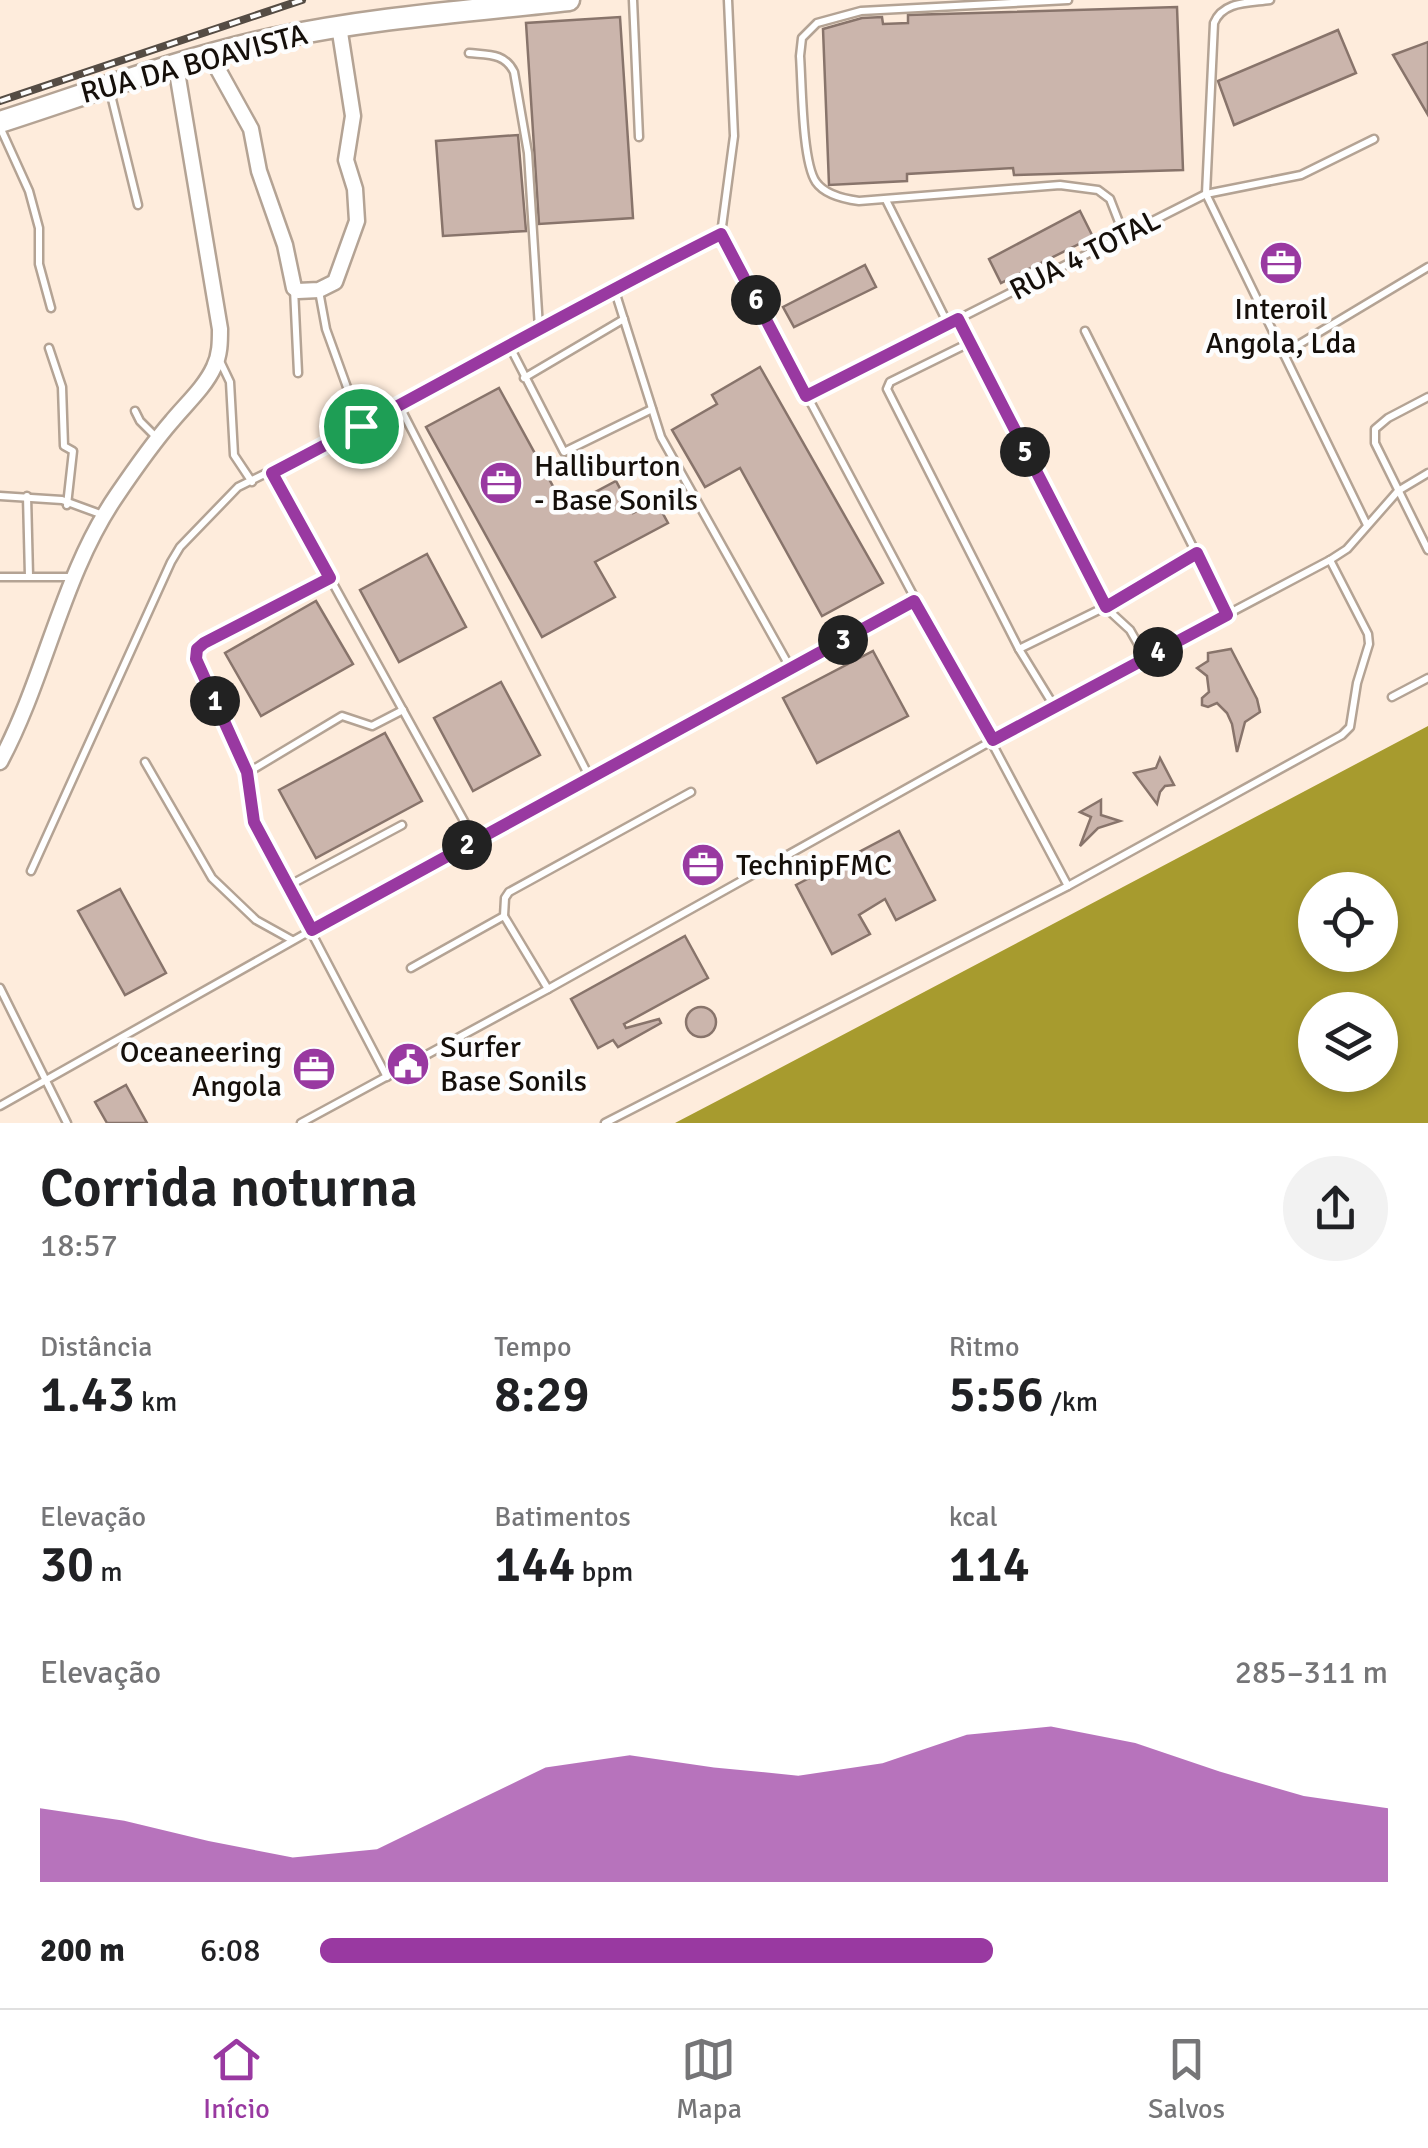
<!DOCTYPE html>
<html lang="pt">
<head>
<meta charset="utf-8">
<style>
  :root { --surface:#fff; --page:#f2f2f2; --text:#202124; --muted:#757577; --line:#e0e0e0; --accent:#9939a1 }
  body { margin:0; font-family:Signika,sans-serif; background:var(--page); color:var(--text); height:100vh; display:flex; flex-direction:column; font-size:38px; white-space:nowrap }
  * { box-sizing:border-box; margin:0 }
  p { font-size:32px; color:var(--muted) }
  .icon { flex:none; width:55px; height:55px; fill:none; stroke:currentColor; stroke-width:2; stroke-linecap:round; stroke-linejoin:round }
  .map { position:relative; height:1123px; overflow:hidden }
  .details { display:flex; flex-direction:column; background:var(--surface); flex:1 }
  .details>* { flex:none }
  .buttons { position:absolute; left:1298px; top:872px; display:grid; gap:20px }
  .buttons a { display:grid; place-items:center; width:100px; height:100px; border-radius:50%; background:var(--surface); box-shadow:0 5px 15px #0003; font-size:50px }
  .pin { position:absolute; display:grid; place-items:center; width:85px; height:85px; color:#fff; margin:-42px; border:5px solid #fff; border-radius:50%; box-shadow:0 2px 10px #0007 }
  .km { position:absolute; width:50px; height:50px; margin:-25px; border-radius:50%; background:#222; color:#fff; font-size:28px; line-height:50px; text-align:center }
  .round { display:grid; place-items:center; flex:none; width:105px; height:105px; border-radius:52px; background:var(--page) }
  .summary { display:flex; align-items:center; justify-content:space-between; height:170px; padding:0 40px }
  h1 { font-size:55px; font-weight:600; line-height:75px }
  .figures { display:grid; grid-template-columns:repeat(3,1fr); gap:15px; height:170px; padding:10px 40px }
  .figures div { display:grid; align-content:center }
  .figures b { font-size:50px; font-weight:600 }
  .figures small { font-size:28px; font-weight:400 }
  .figures p { font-size:28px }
  .chart { height:280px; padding:20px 40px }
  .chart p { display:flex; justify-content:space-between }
  .chart svg { width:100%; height:180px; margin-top:10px; fill:var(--accent); opacity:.7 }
  ul { padding:0 40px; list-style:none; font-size:32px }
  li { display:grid; grid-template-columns:160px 120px 1fr; align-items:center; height:75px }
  li i { height:25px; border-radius:12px; background:var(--accent) }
  .tabs { display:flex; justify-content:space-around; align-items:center; height:140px; border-top:2px solid var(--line); background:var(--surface); font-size:28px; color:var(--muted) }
  .tabs a { display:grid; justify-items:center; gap:5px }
  .tabs .on { color:var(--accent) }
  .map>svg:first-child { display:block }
</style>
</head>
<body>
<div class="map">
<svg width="1428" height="1123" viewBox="0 0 1428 1123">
  <rect width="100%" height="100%" fill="#feecdc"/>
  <path fill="#a79b2e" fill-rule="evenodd" d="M1428 726V1123H675L780 1068ZM1315 890H1380V955H1315ZM1315 1010H1380V1075H1315Z"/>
  <g fill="#cbb5ac" stroke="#88746b" stroke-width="2.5">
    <polygon points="1177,7 1183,170 1014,175 1013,168 907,174 907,181 829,185 823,29 862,18 882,17 883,24 908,23 908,15"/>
    <polygon points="620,17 633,218 539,224 526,23"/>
    <polygon points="1338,30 1356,73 1234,125 1218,81"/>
    <polygon points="1428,42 1428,115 1393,55"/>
    <polygon points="518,135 526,231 443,236 436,141"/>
    <polygon points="1080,211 1093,237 1001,283 989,259"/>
    <polygon points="865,265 876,287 794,327 783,307"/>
    <polygon points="760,367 883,583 822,616 740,468 705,487 672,430 717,404 712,395"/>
    <polygon points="499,388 565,508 616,481 633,513 656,501 668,523 595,562 615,597 542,637 426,427"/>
    <polygon points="427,554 466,627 399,662 360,590"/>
    <polygon points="316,601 353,664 261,716 225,653"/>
    <polygon points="1231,649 1257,699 1260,712 1245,722 1237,752 1232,724 1227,713 1217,703 1208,707 1202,705 1202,698 1209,692 1207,676 1197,668 1208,661 1208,653"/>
    <polygon points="873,651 908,716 817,763 783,698"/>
    <polygon points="501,682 540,755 473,791 434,718"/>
    <polygon points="385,733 422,801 316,858 279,790"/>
    <polygon points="1160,758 1174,785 1165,786 1160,792 1157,804 1134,773 1156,768"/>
    <polygon points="1101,800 1101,815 1120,821 1098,828 1080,846 1091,817 1080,812"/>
    <polygon points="899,831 935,900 896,920 885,899 859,915 870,934 832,954 796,885"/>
    <polygon points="120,889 166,973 125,995 78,911"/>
    <polygon points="685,936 708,978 624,1024 626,1028 659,1019 661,1023 618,1047 613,1040 598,1048 571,999"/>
    <circle cx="701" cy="1022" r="15"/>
    <polygon points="126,1085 147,1123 107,1123 95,1102"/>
  </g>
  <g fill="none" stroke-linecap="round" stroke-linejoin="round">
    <g stroke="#b4a394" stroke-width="11">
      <g id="service">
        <polyline points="633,0 639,137"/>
        <path d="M1068 0 861 11 817 23 802 38 800 56C802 83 802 162 816 182 825 195 844 199 859 201L1060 185 1098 190 1110 199 1124 235"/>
        <path d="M1270 0C1249 3 1223 1 1214 23L1206 194 1367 525"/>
        <path d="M469 53C488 55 505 53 514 72L528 153 539 328"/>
        <polyline points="110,91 138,205"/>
        <polyline points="0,127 29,191 39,228 39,264 51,308"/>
        <polyline points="886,200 948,324"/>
        <polyline points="721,234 734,136 728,0"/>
        <polyline points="614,288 661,437 791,669"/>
        <polyline points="294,289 298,373"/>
        <polyline points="319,291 326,329 361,426"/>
        <polyline points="958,320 1105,607 1130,630 1146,658"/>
        <polyline points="1085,331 1227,615"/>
        <polyline points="969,343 890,382 887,389 1019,649 1054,706"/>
        <polyline points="509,345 564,452 652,409"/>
        <polyline points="49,348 62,387 64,446 73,451 67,505"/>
        <polyline points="1283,354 1428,267"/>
        <polyline points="220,361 230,382 234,455 252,482"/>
        <polyline points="524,378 624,319"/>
        <polyline points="806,396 1206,194 1301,175 1374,139"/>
        <polyline points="1428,397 1388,418 1375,429 1375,443 1428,550"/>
        <polyline points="400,407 590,778"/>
        <polyline points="135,411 140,421 156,437"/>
        <polyline points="272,473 475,841"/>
        <polyline points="0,496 62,500 103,515"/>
        <polyline points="27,496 29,576"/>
        <polyline points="0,577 73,577"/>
        <polyline points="330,578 204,643 197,649 196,659 247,773 254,823 387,1077"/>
        <polyline points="1019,649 1105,607 1197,553"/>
        <polyline points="1392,697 1428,678"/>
        <polyline points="145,762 212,878 256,920 292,940"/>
        <polyline points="247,773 342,716 372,726 403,710"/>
        <polyline points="31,871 171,562 180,547 238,487 400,407 614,288 721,234 1068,886"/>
        <polyline points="288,886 402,825"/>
        <polyline points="504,916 548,989"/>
        <polyline points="411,968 504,916 505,898 509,892 691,792"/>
        <polyline points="0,988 67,1123"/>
        <polyline points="0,1106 312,930 915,601"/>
        <polyline points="301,1123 548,989 1054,706 1330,560 1347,549 1398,491 1428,473"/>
        <polyline points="605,1123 1068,886 1342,735 1350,727 1357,683 1369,644 1368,634 1330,560"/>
      </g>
    </g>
    <g stroke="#b4a394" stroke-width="19">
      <g id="minor">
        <polyline points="210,55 251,129 259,171 285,245 294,288 298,291 319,290 335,282 357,221 355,189 346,160 353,116 339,26"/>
        <path d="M0 762C46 676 62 575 117 495 134 470 152 444 172 421 186 404 205 387 214 367 220 355 220 342 220 329L176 66"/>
      </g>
    </g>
    <g stroke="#b4a394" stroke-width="25">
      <path id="primary" d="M0 122C90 93 180 59 272 39 370 18 469 11 569 0"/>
    </g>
    <use href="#service" stroke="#fff" stroke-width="6"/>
    <use href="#minor" stroke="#fff" stroke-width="14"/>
    <use href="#primary" stroke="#fff" stroke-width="20"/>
    <g stroke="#554c44" stroke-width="8">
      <polyline id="rail" points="0,101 302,0"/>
    </g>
    <use href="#rail" stroke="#fdfdfd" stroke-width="4" stroke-dasharray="11" stroke-linecap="butt"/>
  </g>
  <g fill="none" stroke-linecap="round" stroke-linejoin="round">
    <g stroke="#fff" stroke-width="20">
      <path id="route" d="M721 234 806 396 958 319 1106 607 1197 553 1227 615 993 740 914 601 312 930 254 822 247 772 196 659 197 649 204 643 330 578 272 473C422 395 569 310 721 234Z"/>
    </g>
    <use href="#route" stroke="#9939a1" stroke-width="12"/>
  </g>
  <defs>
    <g id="office-disc" transform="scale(2.25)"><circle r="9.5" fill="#9939a1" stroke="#fdfdfd"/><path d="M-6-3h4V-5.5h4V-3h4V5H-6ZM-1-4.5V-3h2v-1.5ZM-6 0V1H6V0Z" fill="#fff"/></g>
    <g id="civic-disc" transform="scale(2.25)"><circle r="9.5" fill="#9939a1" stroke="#fdfdfd"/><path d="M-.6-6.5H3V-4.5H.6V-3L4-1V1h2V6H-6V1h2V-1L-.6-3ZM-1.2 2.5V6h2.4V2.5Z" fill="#fff"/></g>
  </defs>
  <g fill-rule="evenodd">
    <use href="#office-disc" x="1281" y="263"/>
    <use href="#office-disc" x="501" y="483"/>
    <use href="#office-disc" x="703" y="865"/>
    <use href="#civic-disc" x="408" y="1064"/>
    <use href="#office-disc" x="314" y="1069"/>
  </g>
  <g text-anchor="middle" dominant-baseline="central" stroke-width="9" stroke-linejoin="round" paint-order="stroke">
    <g font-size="30" fill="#150f0a" stroke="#fdfdfd">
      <text transform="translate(194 64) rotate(-15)">RUA DA BOAVISTA</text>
      <text transform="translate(1085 255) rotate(-27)">RUA 4 TOTAL</text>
    </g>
    <g font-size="30" fill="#150f0a" stroke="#fdfdfd" text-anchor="start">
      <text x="1281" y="309" text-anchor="middle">Interoil<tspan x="1281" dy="34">Angola, Lda</tspan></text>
      <text x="534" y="466">Halliburton<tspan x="534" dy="34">- Base Sonils</tspan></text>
      <text x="736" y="865">TechnipFMC</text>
      <text x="440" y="1047">Surfer<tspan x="440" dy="34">Base Sonils</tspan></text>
      <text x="282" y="1052" text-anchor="end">Oceaneering<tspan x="282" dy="34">Angola</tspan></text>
    </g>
  </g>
</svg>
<div class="buttons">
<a><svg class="icon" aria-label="locate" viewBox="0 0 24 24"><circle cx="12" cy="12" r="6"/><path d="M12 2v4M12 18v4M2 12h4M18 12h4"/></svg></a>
<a><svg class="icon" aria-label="layers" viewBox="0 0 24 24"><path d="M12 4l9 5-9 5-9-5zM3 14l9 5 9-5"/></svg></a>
</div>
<div class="pin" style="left:361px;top:426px;background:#1e9e55"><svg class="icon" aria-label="arrive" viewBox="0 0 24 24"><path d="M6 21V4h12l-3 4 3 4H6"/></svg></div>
<b class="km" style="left:215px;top:701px">1</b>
<b class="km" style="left:467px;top:845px">2</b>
<b class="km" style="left:843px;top:640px">3</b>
<b class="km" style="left:1158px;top:652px">4</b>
<b class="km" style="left:1025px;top:452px">5</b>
<b class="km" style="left:756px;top:300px">6</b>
</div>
<section class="details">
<div class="summary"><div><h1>Corrida noturna</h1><p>18:57</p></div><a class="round"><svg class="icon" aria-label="share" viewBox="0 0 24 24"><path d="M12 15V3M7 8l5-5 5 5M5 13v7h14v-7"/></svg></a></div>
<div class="figures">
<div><p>Distância</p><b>1.43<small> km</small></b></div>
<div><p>Tempo</p><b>8:29</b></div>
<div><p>Ritmo</p><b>5:56<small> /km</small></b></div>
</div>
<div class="figures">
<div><p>Elevação</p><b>30<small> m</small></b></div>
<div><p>Batimentos</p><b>144<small> bpm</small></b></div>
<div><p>kcal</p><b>114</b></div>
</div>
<div class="chart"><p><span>Elevação</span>285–311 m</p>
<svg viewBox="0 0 160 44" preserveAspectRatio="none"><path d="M0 44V26L10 29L20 34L30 38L40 36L50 26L60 16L70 13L80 16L90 18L100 15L110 8L120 6L130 10L140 17L150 23L160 26V44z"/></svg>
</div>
<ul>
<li><b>200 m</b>6:08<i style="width:63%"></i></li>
</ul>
</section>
<nav class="tabs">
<a class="on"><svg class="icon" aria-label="home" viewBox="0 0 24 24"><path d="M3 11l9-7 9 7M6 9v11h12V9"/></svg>Início</a>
<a><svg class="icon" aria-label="map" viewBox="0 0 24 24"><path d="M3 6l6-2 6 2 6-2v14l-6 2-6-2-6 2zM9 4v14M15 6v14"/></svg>Mapa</a>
<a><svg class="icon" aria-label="saved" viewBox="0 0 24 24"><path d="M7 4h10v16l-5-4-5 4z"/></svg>Salvos</a>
</nav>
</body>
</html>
